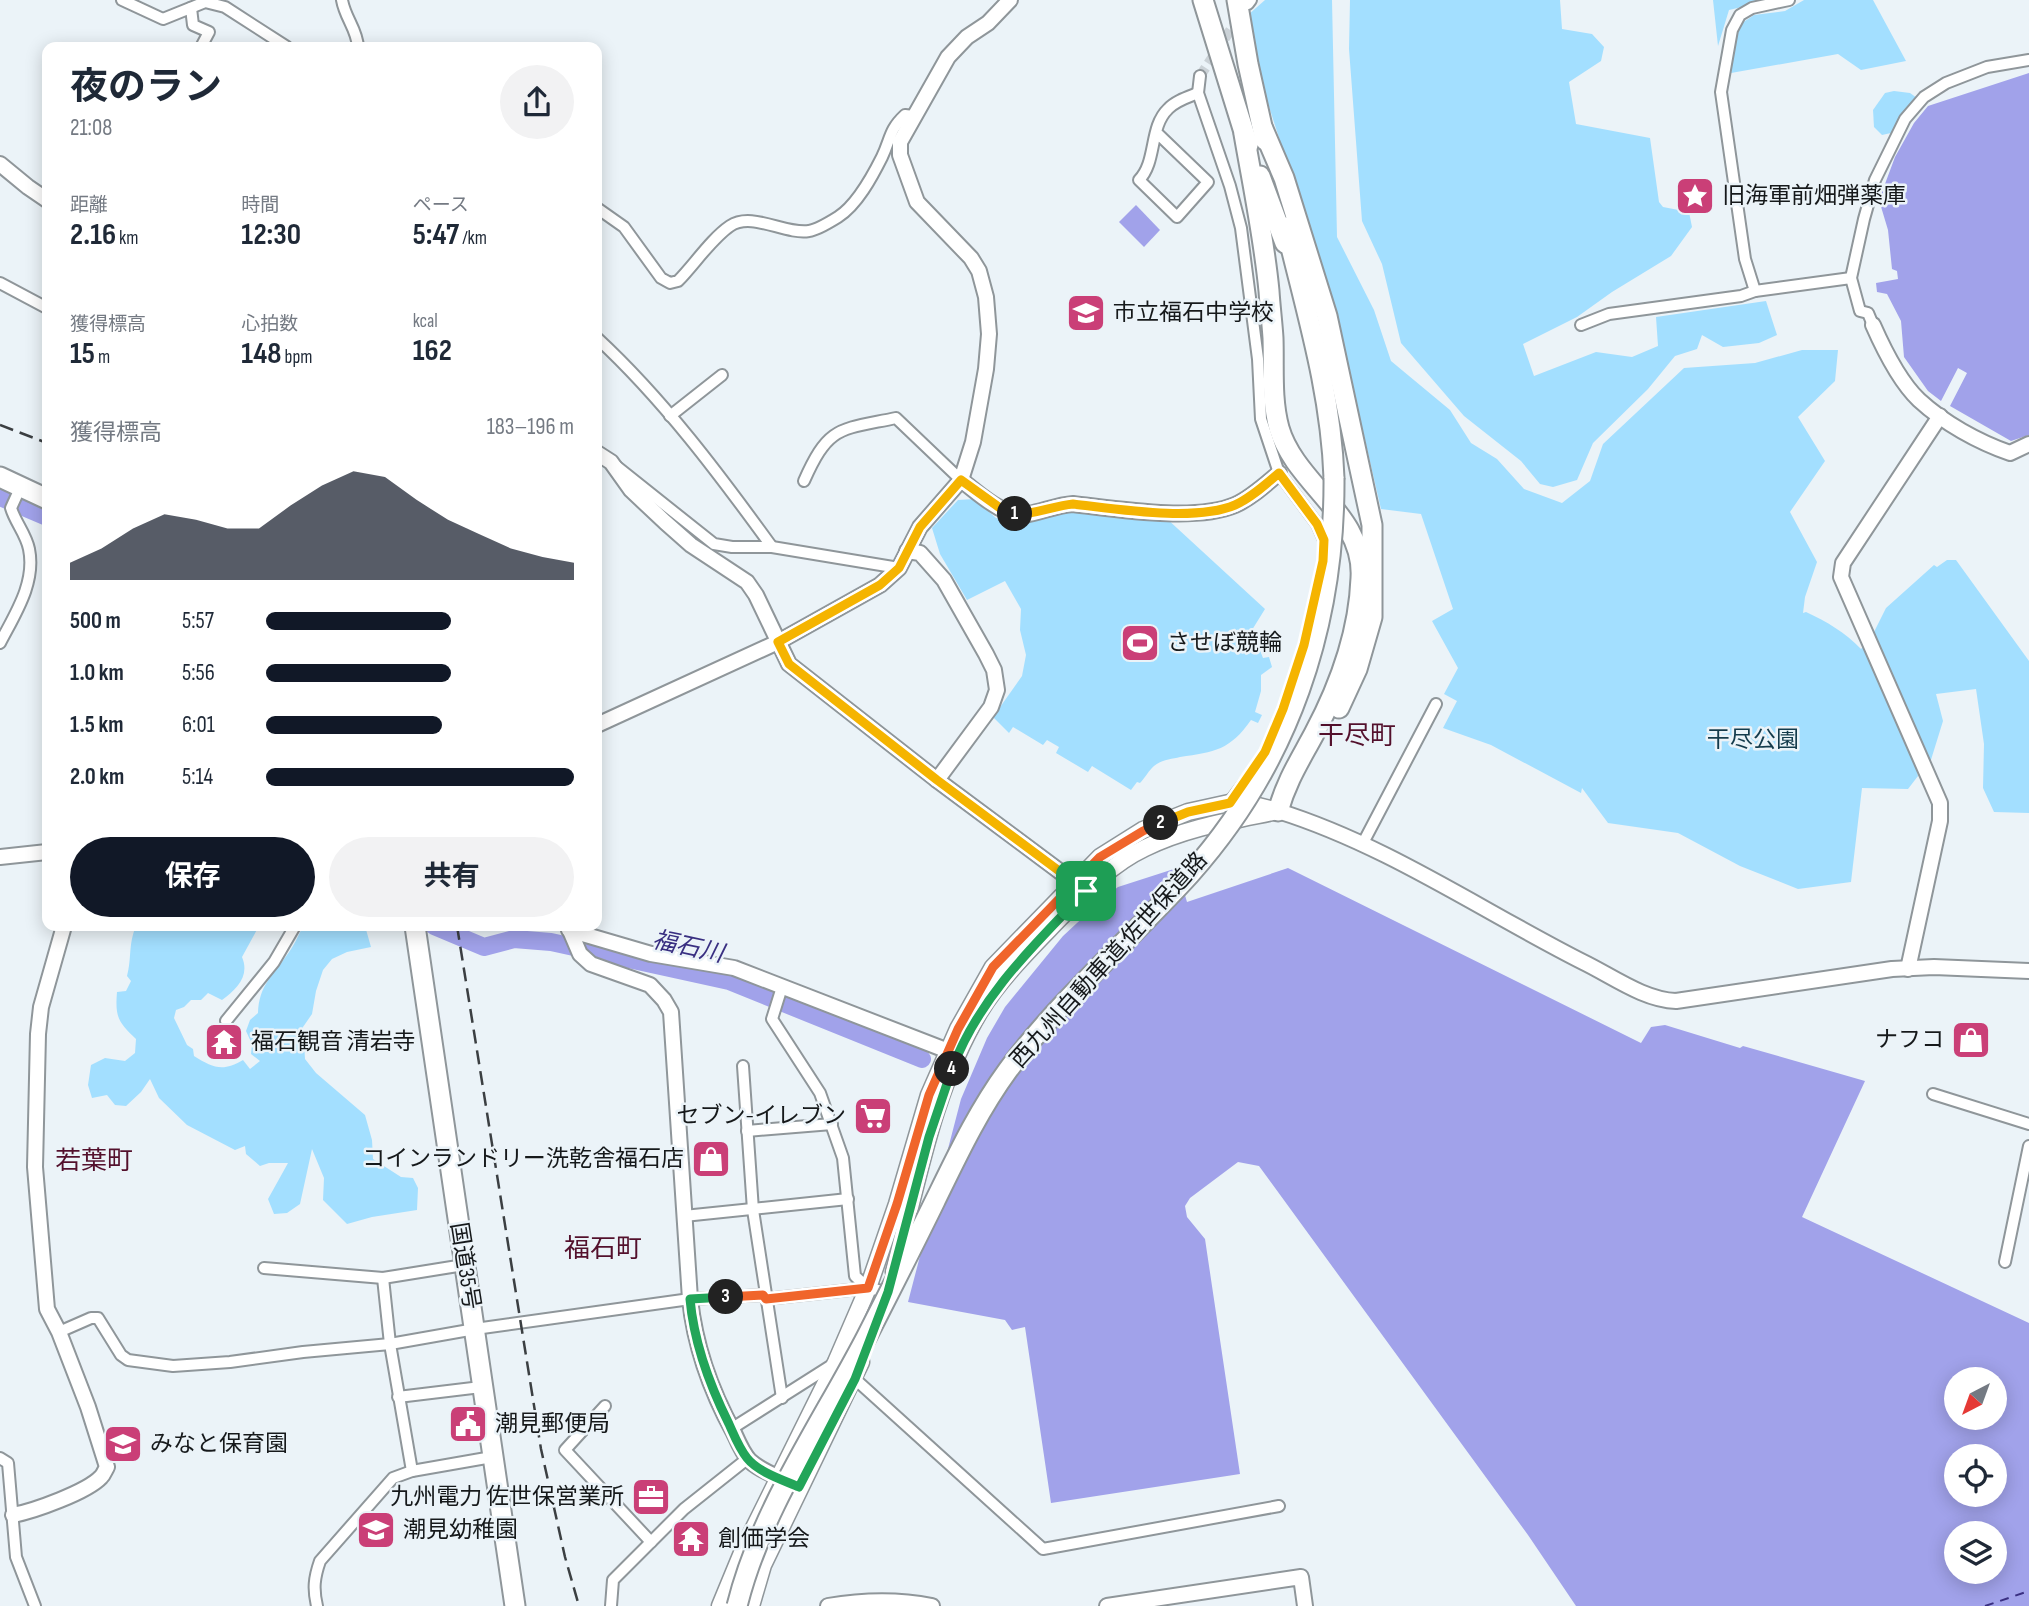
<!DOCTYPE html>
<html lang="ja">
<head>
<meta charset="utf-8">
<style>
  :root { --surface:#fff; --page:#f2f2f3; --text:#1f2937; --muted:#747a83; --accent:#111827 }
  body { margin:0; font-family:"Sofia Sans Condensed","Noto Sans JP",sans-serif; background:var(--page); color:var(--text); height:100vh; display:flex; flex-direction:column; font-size:26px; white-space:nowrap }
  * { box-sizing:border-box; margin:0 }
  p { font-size:23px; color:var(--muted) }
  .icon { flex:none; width:38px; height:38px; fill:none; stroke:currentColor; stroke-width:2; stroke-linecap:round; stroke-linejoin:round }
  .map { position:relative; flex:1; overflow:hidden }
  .details { position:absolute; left:42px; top:42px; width:560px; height:889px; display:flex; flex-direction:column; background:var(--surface); border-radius:14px; box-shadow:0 4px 18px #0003 }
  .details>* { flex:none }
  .needle { width:46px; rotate:221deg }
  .controls { position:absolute; left:1944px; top:1367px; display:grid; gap:14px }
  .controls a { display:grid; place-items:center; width:63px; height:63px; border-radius:50%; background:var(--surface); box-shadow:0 4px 18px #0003; font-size:35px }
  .pin { position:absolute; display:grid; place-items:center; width:60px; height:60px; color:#fff; margin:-30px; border-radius:14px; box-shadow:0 4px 10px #0006 }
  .km { position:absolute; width:35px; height:35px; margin:-18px; border-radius:50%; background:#222; color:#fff; font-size:19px; line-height:35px; text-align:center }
  .round { display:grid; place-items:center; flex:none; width:74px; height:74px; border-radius:37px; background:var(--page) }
  .headline { display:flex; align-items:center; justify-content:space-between; height:119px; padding:0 28px }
  h1 { font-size:38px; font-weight:700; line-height:52px }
  .figures { display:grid; grid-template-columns:repeat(3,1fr); gap:10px; height:119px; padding:7px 28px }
  .figures div { display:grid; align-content:center }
  .figures b { font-size:30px; font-weight:700 }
  .figures small { font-size:19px; font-weight:400 }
  .figures p { font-size:19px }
  .chart { height:196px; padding:14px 28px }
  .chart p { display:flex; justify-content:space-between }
  .chart svg { width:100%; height:126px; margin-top:7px; fill:var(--accent); opacity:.7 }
  .cta { display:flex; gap:14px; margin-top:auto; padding:14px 28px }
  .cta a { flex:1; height:80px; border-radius:42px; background:var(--accent); color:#fff; font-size:28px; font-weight:700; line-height:80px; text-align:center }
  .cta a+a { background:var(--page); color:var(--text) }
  ul { padding:0 28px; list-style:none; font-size:23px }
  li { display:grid; grid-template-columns:112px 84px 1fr; align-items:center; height:52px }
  li i { height:18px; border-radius:9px; background:var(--accent) }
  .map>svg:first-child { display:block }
</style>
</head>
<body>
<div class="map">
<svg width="2029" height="1606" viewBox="0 0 2029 1606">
  <rect width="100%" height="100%" fill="#ebf3f8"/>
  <g fill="#a3dfff">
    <path d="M1265 0H1332L1337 237 1374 310 1391 361 1450 410 1471 443 1497 459 1524 489 1562 503 1590 481 1603 444 1684 368 1755 363 1802 350H1838L1835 381 1798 417 1825 461 1790 512 1817 562 1805 597 1803 613 1806 612C1827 622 1845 632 1861 649L1871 638 1886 608 1934 565 1937 567 1947 560H1956L2029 661V813L1994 812 1983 788 1984 744 1976 689 1936 694 1943 721 1930 763 1915 762 1918 776 1908 789 1862 788 1851 882 1798 889 1740 866 1678 833 1608 823 1582 788 1581 793 1491 745 1443 728 1457 701 1444 694 1458 668 1432 621 1453 609 1421 514 1381 509 1336 315 1263 88 1248 15Z"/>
    <polygon points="1350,0 1560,0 1562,29 1592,34 1604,47 1601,61 1569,82 1576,124 1650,138 1659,202 1663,207 1689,212 1692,227 1671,256 1612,292 1577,317 1523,344 1534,376 1596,352 1632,357 1658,346 1656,317 1766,301 1777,335 1759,343 1723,347 1702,335 1697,349 1675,356 1648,389 1593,443 1577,480 1553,487 1540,484 1521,461 1464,416 1401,343 1382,264 1362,221 1349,49"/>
    <polygon points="1713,0 1772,0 1729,10 1718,46"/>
    <polygon points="1804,0 1873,0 1906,61 1861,70 1838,54 1731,73 1736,36 1742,23 1754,15 1785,11"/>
    <polygon points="1894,91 1910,93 1917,98 1891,133 1882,135 1874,127 1873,110 1885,93"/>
    <path d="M974 499 996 518 1018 522 1059 510 1077 508 1165 517 1265 609 1252 630 1263 658 1269 657 1272 667 1261 675V691L1255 712 1262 715 1258 723 1251 720C1230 750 1215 752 1180 757 1172 759 1161 760 1154 766 1149 770 1145 778 1140 783L1137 782 1131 790 1092 766 1088 772 1056 753 1059 747 1047 740 1043 745 1013 727 1009 733 993 717 1022 676 1026 655 1020 630 1021 609 1005 581 967 600 940 554 932 528 958 500Z"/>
    <path d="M136 926H259L242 957C250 976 237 989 222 1000L208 993 201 1000H191L184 1007 176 1010 174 1018 187 1045 193 1049 194 1056C213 1068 223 1072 243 1060L250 1069 260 1061 251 1054 252 1044 246 1031 250 1020 258 1013C259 986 272 976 287 955 294 946 298 936 303 926H365L371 947 347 952 332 959 323 970 316 991 312 1014 303 1027 305 1059 316 1073 365 1115 372 1140 373 1159 401 1177 413 1178 418 1188 417 1210 372 1217 347 1224 323 1200 324 1178 312 1149 300 1204 287 1213 274 1214 268 1199 288 1163H269L260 1166 246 1154 245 1146 235 1150 187 1125 159 1098 150 1079 141 1092 126 1106 115 1105 107 1095 92 1098 88 1085 91 1065 105 1058 125 1061 135 1053 136 1039C118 1022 115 1017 117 992L126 991 131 981 127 976C132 958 128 945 136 926Z"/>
  </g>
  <g fill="#a1a2ea" fill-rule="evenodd">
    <polygon points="2029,73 2029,435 2011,441 1950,406 1967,373 1958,368 1941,401 1928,391 1904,357 1901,321 1887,294 1877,292 1876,283 1898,279 1897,271 1892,269 1888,230 1879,200 1895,157 1914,123 1928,106"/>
    <polygon points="1136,205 1160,230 1144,247 1119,222"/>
    <path d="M1177 868 1187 902 1288 868 1641 1043 1651 1027 1665 1025 1740 1048 1743 1046 1865 1081 1802 1217 2029 1323V1606H1576L1528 1535 1259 1166 1238 1162 1190 1198 1185 1206 1187 1217 1205 1239 1240 1474 1051 1503 1025 1327 1012 1330 1005 1320 908 1302 961 1099 987 1038 1005 1007 1063 936 1104 898 1118 887ZM1956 1379H1995V1418H1956ZM1956 1456H1995V1494H1956ZM1956 1533H1995V1572H1956Z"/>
  </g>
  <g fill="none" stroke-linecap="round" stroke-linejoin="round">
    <g stroke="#a1a2ea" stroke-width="18">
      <polyline points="0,497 47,517"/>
      <polyline points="434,926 484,947 514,939 551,942 729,981 922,1059"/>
    </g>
    <polyline stroke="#392f81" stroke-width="2" stroke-dasharray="9 7" stroke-linecap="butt" points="1985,1606 2029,1591"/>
    <polyline stroke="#cbd2d7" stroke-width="10" stroke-dasharray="10 5" stroke-linecap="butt" points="1200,76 1239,17"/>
    <g stroke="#8f969a" stroke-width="14">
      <g id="street">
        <polyline points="122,0 163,19 205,2 225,7 287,47"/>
        <path d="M342 0C345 18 357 29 358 47"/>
        <polyline points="1789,0 1752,8 1740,15 1732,30 1721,92 1745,259 1755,291 1851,278"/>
        <polyline points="1248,4 1251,0"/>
        <polyline points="191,8 193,25 209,32 201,47"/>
        <polyline points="1200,76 1198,93 1230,186 1241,228 1258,359 1261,419 1279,473 1317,524 1324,540 1324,549"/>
        <path d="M1157 133 1208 182 1177 217 1139 180C1157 162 1149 127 1168 109 1175 101 1188 97 1198 93"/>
        <path d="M597 208 624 227 661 278 670 283 678 281C694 265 711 239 730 226 752 211 785 235 809 231 817 230 830 222 838 217 857 205 872 177 882 157 891 138 889 130 905 115L913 116"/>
        <polyline points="0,283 47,308"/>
        <polyline points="1581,325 1609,314 1741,296 1755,291"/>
        <polyline points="1873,325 1868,313 1860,311 1851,278 1864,219 1875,180 1905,119 1924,97 1946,83 1987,67 2029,60"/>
        <path d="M597 338C663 399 719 474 772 547"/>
        <polyline points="670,416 722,375"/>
        <polyline points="616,466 714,544 732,547 772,547 899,568"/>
        <path d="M804 481C829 425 839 430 896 418L961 480"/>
        <path d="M0 643C15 614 36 583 29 549 26 534 15 522 11 508L21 486"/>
        <polyline points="1229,803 1254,770"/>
        <polyline points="1363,843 1436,704"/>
        <polyline points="782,987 772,1019 820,1093 843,1158 855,1276 868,1288 888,1292"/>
        <polyline points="226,1021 274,962 295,926"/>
        <polyline points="743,1066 753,1210 782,1398"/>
        <polyline points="1933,1094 2029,1124"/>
        <polyline points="747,1131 832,1124"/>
        <polyline points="684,1216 848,1199"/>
        <polyline points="2005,1262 2029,1146"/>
        <polyline points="264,1268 383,1278 464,1265"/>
        <polyline points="383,1278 390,1344 412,1471"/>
        <polyline points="59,1332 91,1318 98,1318 121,1355 128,1360 173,1366 230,1362 303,1352 390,1344 475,1329 690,1299 763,1295 766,1299 868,1288"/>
        <polyline points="855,1379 1043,1549 1279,1506"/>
        <polyline points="398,1397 481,1387"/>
        <polyline points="605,1406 565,1450 651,1542"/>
        <polyline points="731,1429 832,1365"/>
        <polyline points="0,1458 8,1463 16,1557 35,1606"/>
        <path d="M317 1606C313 1589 314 1578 320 1561L393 1478 412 1471 492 1457"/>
        <polyline points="611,1606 613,1580 684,1509 747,1459"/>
      </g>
    </g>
    <g stroke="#8f969a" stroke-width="18">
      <g id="secondary">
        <polyline points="0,164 28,187 47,200"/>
        <path d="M1873 325C1884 350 1899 381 1919 400 1944 423 1978 442 2010 453L2029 444"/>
        <polyline points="597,453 611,462 631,490 665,522 691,545 747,582 756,595 789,664 937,780 1082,888"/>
        <path d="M961 480C980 494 1003 518 1029 514 1044 511 1058 505 1073 504 1117 509 1195 522 1235 505 1251 498 1266 484 1279 473"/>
        <polyline points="907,551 920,553 944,580 986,654 994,670 997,690 991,707 937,780"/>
        <polyline points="597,725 778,642 880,585 899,568 920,527 961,480 973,442 986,369 989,334 986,297 979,271 971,258 917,202 900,155 900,142 948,57 967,37 988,23 1010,0"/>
        <path d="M1278 811C1387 845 1482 911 1583 962 1612 976 1644 1000 1676 1001L1892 969 1934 967 2029 971"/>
        <polyline points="0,857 47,852"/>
        <path d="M568 926 580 954 591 964 650 985 664 1000 671 1012 690 1299C695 1348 711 1391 734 1433 738 1442 743 1454 750 1461 761 1471 776 1476 788 1482"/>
        <polyline points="569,930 651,954 734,968 956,1054"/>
        <polyline points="1908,969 1940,821 1940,803 1841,577 1843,563 1940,416"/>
        <path d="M13 1515C34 1511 87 1492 101 1477 104 1474 105 1470 107 1467L88 1407 59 1332 47 1309 35 1167 38 1034 41 1007 64 926"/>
        <path d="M828 1606C863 1600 897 1599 932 1606"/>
        <polyline points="1107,1606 1301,1577 1305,1606"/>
      </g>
    </g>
    <g stroke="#8f969a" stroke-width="19">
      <g id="primary">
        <path d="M894 1272C917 1184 933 1089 980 1011 1001 977 1032 947 1060 918 1086 891 1111 864 1145 848 1186 828 1229 821 1273 812"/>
        <polyline points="720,1606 744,1548 836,1362 868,1288 897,1204 929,1095 958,1029 993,967 1100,857 1143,830 1188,812 1229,803 1250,804 1278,811"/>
        <polyline points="751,1606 763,1565 861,1362"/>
      </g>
    </g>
    <g stroke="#8f969a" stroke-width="23">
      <g id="highway">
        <polyline points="1203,0 1248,145"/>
        <polyline points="1237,0 1248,64 1265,140"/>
        <polyline points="1263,129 1284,178 1327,316 1372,525 1372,617 1357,669 1339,708"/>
        <path d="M1244 134C1253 186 1264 238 1269 291 1270 307 1272 322 1273 338 1274 368 1271 399 1279 428 1295 484 1365 515 1361 578 1359 632 1339 687 1314 734 1299 762 1287 780 1278 811"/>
        <polyline points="1260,176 1285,243"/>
        <path d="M1286 227C1306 311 1331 391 1334 478"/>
        <polyline points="0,477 47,499"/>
        <polyline points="415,926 515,1606"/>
      </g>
    </g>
    <use href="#street" stroke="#fff" stroke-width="10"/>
    <use href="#secondary" stroke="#fff" stroke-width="14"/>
    <use href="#primary" stroke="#fff" stroke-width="16"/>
    <use href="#highway" stroke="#fff" stroke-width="19"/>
    <g stroke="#3b3f42" stroke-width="2.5" stroke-dasharray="14 7" stroke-linecap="butt">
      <polyline points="0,425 47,443"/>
      <polyline points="457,926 541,1449 565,1557 579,1606"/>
    </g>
    <g stroke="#8f969a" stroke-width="23" stroke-linecap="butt">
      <path id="highway-bridge" d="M737 1606C761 1509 822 1423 867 1336 890 1291 913 1246 935 1201 957 1156 978 1111 1008 1070 1061 998 1130 940 1190 874 1289 763 1335 626 1334 478"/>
    </g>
    <use href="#highway-bridge" stroke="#fff" stroke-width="19"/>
  </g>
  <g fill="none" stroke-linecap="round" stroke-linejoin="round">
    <g stroke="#fff" stroke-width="14">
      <polyline id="split-1" points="1015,514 1000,508 961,480 920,527 899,568 880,585 778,642 789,664 937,780 1086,891"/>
    </g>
    <g stroke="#fff" stroke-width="14">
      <path id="split-2" d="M1015 514C1034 515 1053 506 1073 504 1117 509 1195 522 1235 505 1251 498 1266 484 1279 473L1317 524 1324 540 1323 561 1304 645 1283 709 1265 752 1230 803 1188 812 1161 823"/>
    </g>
    <g stroke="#fff" stroke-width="14">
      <polyline id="split-3" points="726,1297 763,1295 766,1299 868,1288 897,1204 929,1095 958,1029 993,967 1100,857 1143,831 1161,823"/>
    </g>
    <g stroke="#fff" stroke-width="14">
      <path id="split-4" d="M726 1297 690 1299C694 1344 709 1384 729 1424 734 1435 739 1448 747 1458 758 1472 783 1480 799 1487L855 1379 888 1292 929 1137 952 1069"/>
    </g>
    <g stroke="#fff" stroke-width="14">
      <path id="split-5" d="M952 1069C979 997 1034 945 1086 891"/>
    </g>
    <use href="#split-1" stroke="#f5b400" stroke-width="9"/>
    <use href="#split-2" stroke="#f5b400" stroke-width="9"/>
    <use href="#split-3" stroke="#f0652b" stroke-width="9"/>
    <use href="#split-4" stroke="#22a559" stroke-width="9"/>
    <use href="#split-5" stroke="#22a559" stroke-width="9"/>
  </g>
  <defs>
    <g id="sight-square" transform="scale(2.0125)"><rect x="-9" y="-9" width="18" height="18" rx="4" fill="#ca3f77" stroke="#ebf3f8"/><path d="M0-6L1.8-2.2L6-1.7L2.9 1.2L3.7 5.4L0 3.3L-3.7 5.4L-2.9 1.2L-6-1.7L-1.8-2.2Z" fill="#fff"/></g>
    <g id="school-square" transform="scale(2.0125)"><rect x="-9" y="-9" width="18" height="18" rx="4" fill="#ca3f77" stroke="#ebf3f8"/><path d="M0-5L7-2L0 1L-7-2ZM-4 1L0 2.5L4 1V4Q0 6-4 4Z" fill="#fff"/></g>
    <g id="stadium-square" transform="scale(2.0125)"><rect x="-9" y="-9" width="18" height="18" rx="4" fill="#ca3f77" stroke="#ebf3f8"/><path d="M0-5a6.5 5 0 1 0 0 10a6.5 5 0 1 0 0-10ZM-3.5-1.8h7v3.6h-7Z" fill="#fff"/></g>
    <g id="shop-square" transform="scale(2.0125)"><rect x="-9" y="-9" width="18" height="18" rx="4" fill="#ca3f77" stroke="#ebf3f8"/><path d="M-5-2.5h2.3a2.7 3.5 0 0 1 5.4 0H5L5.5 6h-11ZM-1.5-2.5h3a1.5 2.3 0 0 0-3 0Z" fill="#fff"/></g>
    <g id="temple-square" transform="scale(2.0125)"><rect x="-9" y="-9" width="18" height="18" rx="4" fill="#ca3f77" stroke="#ebf3f8"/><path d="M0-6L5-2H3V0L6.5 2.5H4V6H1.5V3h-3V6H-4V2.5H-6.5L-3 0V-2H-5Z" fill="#fff"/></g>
    <g id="supermarket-square" transform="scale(2.0125)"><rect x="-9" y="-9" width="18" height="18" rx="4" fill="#ca3f77" stroke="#ebf3f8"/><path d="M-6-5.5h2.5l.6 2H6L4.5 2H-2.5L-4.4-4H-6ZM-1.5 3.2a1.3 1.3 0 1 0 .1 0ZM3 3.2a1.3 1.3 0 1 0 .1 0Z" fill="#fff"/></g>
    <g id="civic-square" transform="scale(2.0125)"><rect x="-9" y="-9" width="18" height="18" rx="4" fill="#ca3f77" stroke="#ebf3f8"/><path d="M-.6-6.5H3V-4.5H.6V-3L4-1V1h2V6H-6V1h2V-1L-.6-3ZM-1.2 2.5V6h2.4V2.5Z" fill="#fff"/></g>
    <g id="office-square" transform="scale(2.0125)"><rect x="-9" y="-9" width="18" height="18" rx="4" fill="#ca3f77" stroke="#ebf3f8"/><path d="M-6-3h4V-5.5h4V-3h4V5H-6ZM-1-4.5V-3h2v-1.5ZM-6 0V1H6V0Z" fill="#fff"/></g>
  </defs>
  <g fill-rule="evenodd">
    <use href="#sight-square" x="1695" y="196"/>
    <use href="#school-square" x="1086" y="313"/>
    <use href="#stadium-square" x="1140" y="643"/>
    <use href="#shop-square" x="1971" y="1040"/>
    <use href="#temple-square" x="224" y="1042"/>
    <use href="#supermarket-square" x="873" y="1116"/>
    <use href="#shop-square" x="711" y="1159"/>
    <use href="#civic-square" x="468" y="1424"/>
    <use href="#school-square" x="123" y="1444"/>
    <use href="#office-square" x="651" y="1497"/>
    <use href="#school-square" x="376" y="1530"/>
    <use href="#temple-square" x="691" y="1539"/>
  </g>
  <g text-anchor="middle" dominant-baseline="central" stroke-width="5" stroke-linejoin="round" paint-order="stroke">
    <g font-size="23" fill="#16191b" stroke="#ebf3f8" text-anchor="start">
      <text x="1722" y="196">旧海軍前畑弾薬庫</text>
      <text x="1113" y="313">市立福石中学校</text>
      <text x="1167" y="643">させぼ競輪</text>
      <text x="1944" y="1040" text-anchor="end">ナフコ</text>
      <text x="251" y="1042">福石観音 清岩寺</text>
      <text x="846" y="1116" text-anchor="end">セブン-イレブン</text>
      <text x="684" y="1159" text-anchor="end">コインランドリー洗乾舎福石店</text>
      <text x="495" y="1424">潮見郵便局</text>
      <text x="150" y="1444">みなと保育園</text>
      <text x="624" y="1497" text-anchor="end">九州電力 佐世保営業所</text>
      <text x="403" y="1530">潮見幼稚園</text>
      <text x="718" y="1539">創価学会</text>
    </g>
    <g font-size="23" fill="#143b4c" stroke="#ebf3f8">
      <text x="1753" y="740">干尽公園</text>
    </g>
    <g font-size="23" fill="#16191b" stroke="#ebf3f8">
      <text transform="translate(1109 960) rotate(-48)">西九州自動車道;佐世保道路</text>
      <text transform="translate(465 1266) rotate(81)">国道35号</text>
    </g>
    <g font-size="24" font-style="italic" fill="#392f81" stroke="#ebf3f8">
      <text transform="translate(688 947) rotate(12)">福石川</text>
    </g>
    <g font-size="26" fill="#53102c" stroke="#ebf3f8">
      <text x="1357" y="736">干尽町</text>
      <text x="94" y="1161">若葉町</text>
      <text x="603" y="1249">福石町</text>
    </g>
  </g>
</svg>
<div class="controls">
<a><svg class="needle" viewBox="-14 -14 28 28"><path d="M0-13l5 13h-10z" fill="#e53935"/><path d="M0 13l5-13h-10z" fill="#747a83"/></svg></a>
<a><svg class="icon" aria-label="locate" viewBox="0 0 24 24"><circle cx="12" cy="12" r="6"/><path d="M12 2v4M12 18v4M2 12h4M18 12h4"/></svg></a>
<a><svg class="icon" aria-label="layers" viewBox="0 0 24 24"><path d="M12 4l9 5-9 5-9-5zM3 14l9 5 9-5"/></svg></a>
</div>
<div class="pin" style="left:1086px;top:891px;background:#1e9e55"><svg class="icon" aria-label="arrive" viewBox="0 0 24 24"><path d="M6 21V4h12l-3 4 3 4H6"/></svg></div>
<b class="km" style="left:1015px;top:514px">1</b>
<b class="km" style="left:1161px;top:823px">2</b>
<b class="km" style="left:726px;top:1297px">3</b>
<b class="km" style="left:952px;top:1069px">4</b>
<section class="details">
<div class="headline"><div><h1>夜のラン</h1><p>21:08</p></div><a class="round"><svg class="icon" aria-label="share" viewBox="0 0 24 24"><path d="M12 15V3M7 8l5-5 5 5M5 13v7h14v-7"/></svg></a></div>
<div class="figures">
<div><p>距離</p><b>2.16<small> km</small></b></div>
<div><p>時間</p><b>12:30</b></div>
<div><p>ペース</p><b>5:47<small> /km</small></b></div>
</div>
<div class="figures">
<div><p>獲得標高</p><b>15<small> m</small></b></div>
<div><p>心拍数</p><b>148<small> bpm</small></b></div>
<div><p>kcal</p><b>162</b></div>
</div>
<div class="chart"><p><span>獲得標高</span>183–196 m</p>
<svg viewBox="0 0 160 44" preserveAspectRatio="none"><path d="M0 44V38L10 33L20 26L30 21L40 23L50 26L60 26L70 18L80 11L90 6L100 8L110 16L120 23L130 28L140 33L150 36L160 38V44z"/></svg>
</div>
<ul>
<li><b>500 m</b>5:57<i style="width:60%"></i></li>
<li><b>1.0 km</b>5:56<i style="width:60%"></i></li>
<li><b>1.5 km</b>6:01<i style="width:57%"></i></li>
<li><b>2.0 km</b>5:14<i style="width:100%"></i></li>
</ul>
<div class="cta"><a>保存</a><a>共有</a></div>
</section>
</div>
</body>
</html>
